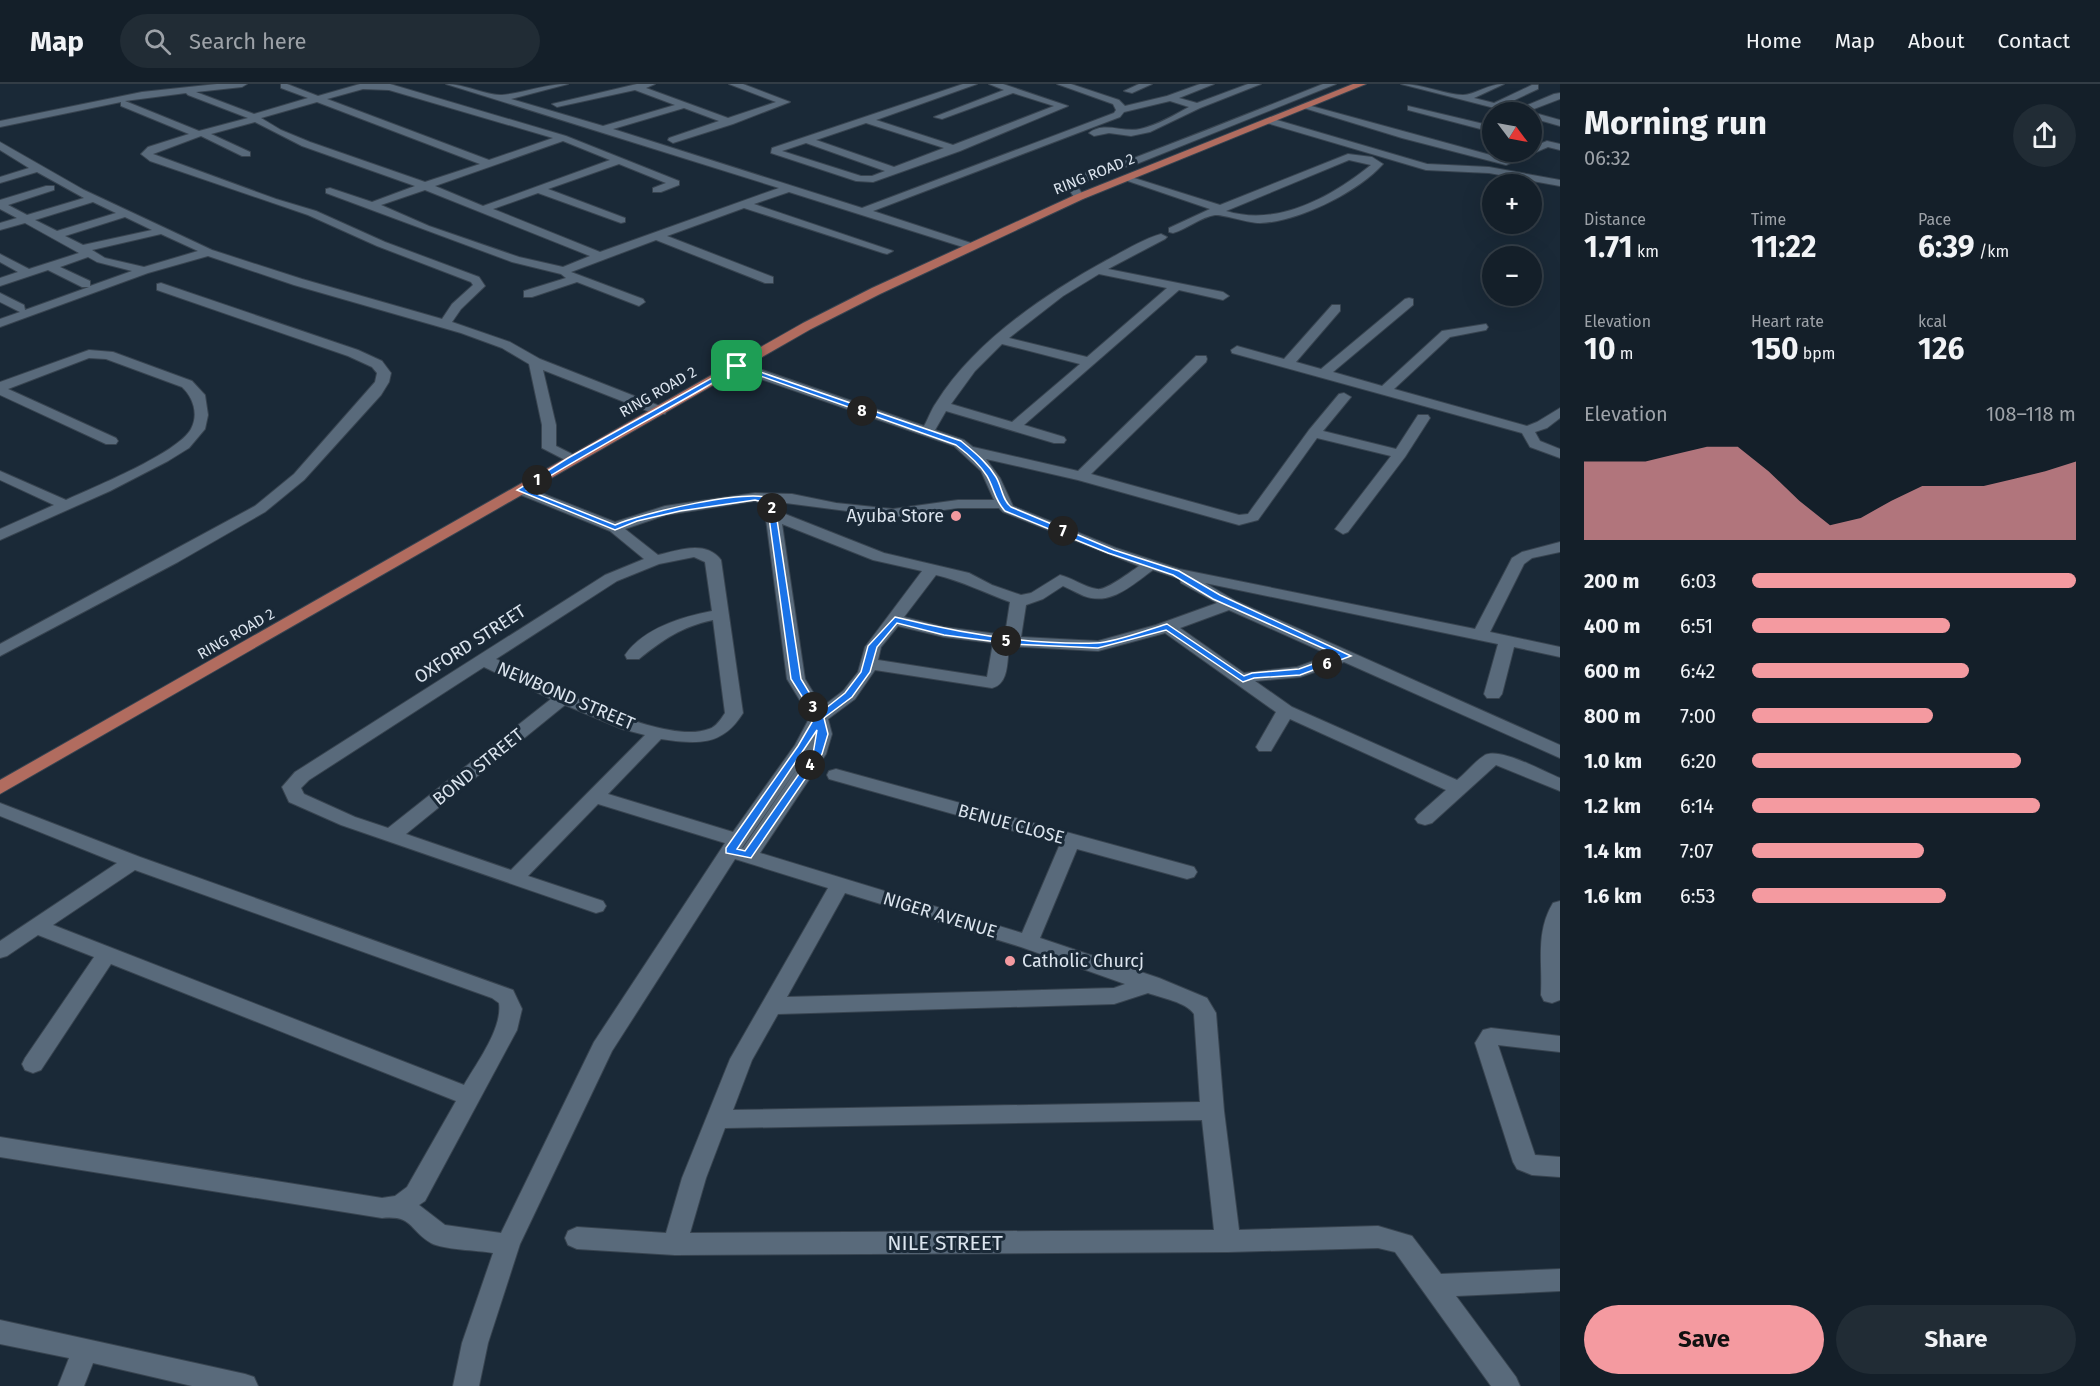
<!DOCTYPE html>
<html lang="en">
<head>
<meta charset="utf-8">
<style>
  :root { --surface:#141f29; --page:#212c35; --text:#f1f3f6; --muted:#9da2a8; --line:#333d46; --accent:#f49aa0 }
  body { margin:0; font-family:"Fira Sans",sans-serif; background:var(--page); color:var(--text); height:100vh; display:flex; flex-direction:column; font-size:22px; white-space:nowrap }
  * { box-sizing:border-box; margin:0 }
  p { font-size:20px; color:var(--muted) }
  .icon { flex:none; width:33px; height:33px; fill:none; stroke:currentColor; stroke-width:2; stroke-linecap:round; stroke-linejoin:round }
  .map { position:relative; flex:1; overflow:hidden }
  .side { display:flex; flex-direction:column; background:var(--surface); width:540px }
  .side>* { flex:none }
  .needle { width:39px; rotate:122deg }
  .buttons { position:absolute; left:1482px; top:18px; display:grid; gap:12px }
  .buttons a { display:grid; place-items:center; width:60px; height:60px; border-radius:50%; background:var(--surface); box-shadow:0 6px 24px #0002,0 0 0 2px var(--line); font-size:30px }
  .pin { position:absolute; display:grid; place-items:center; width:51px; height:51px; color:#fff; margin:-26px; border-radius:12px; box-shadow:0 3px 9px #0006 }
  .km { position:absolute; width:30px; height:30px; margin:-15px; border-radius:50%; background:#222; color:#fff; font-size:16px; line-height:30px; text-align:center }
  .round { display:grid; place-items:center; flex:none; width:63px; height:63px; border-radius:32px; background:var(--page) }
  .summary { display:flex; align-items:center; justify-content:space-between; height:102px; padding:0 24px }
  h1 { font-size:33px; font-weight:700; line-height:45px }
  .figures { display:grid; grid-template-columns:repeat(3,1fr); gap:9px; height:102px; padding:6px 24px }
  .figures div { display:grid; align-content:center }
  .figures b { font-size:30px; font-weight:700 }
  .figures small { font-size:16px; font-weight:400 }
  .figures p { font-size:16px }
  .chart { height:168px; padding:12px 24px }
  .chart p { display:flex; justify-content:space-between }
  .chart svg { width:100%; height:108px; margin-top:6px; fill:var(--accent); opacity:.7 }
  .cta { display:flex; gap:12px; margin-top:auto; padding:12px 24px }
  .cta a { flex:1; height:69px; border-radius:36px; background:var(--accent); color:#111; font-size:24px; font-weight:700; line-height:69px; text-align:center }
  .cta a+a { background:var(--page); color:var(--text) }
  ul { padding:0 24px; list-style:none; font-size:20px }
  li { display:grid; grid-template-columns:96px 72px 1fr; align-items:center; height:45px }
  li i { height:15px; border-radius:8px; background:var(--accent) }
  header { display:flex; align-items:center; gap:36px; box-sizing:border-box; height:84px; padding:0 30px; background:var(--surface); border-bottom:2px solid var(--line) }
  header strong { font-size:28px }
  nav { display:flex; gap:33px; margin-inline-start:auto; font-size:21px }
  .search { width:420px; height:54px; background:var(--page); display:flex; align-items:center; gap:15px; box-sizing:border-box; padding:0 21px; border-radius:33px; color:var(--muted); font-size:22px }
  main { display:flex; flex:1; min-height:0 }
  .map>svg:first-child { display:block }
</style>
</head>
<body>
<header>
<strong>Map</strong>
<div class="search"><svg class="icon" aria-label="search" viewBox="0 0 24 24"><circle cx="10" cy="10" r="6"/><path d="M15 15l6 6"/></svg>Search here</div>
<nav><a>Home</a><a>Map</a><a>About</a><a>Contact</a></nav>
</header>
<main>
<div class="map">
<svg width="1560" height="1302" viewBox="0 0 1560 1302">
  <rect width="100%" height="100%" fill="#1a2937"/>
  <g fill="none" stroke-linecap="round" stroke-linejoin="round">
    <g stroke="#384450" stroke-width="2">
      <g id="minor">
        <path d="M217 0H247L242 3 196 8 254 30 308 14 281 4V0H287L318 12 360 0H390L566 52 679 97V101L661 108H653V104L666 99 619 80 548 105 625 134V138L621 139 538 109 493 125 600 168 779 104 446 0C465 0 487 12 502 11 524 9 545 0 568 0L511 15 603 42 675 21 635 6 557 23 552 20 637 0H655L646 4 728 34 776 18 729 0H743L790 18 733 40 673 59 668 56 669 54 719 37 684 24 613 45 862 124 1114 29 1116 26 1113 20 1057 0H1071L1119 16 1125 22 1167 12 1200 0H1214L1179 14 1197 19 1248 0H1261L1200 24 1150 48 1131 52 1109 49 1094 52 1089 49C1104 37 1123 49 1140 45 1158 41 1174 31 1189 23L1170 17 1124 28 1120 33 873 127 974 160V164H966L789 108 754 120 893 167 887 170 883 169 744 124 667 152 773 193V199H765L656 156 571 188 643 215 645 218 639 222 577 198 532 213H524V207L566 194 561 190 512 178 326 109V105L330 104 372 118 415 102 302 62 255 38 211 50 250 68V72H242L201 52 153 70 276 115 316 127 385 158 479 193 485 202 461 225 452 238 510 258 540 275 665 324 667 327 665 330H655L543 286 556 341V362L576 372 578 375 571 379 542 364V341L529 280 502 264 461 249 294 201 208 172 148 189 0 243V235L20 228 0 218V209L24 221 25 226 89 203H82L48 186 0 202V194L18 188 0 178V170L29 185 79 169 25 139 0 146V139L17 134 0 125V116L46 102H54V106L8 121 27 131 84 114 37 88 0 99V93L29 84 0 66V58L84 106 212 166 302 195 442 235 452 220 473 201 471 198 377 162 308 131 150 77 141 70 148 63 189 50 121 22V18L0 43V37L142 8ZM363 5 389 6 553 54 489 76 327 15ZM186 9 188 11 248 34 199 47 125 17ZM317 18 480 80 425 98 310 58 281 46 261 34ZM563 57 610 76 483 122 435 102ZM425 106 590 172 563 183 519 173 429 142 381 121ZM93 118 116 129 57 147 35 136ZM125 133 152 146 83 161 65 152ZM161 150 198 167 144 183 105 174 92 166ZM88 173 97 178 132 187 90 202V197L60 183Z"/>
        <path d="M963 0H977L876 36 953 61 1054 22 1013 9 942 35 934 33 1004 6 989 0H1003L1068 22 960 67 873 98 856 97 771 69 772 64ZM866 39 944 64 894 83 816 56ZM806 59 885 87 872 92H861L782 67Z"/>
        <polygon points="1139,0 1152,0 1132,9 1124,7"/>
        <path d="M1323 0H1336L1139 79 1097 91 1078 103 1084 113 1083 115H1075L1067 102C1083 83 1111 82 1134 74 1197 50 1260 25 1323 0Z"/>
        <path d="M1401 0C1424 0 1445 11 1463 11 1475 11 1487 0 1504 0L1474 14 1494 19 1532 1H1538V5L1504 21 1518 25 1554 10 1560 9V15L1526 28H1510Z"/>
        <polygon points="1304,20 1505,75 1522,68 1532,68 1532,63 1547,57 1560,60 1560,66 1548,63 1506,81 1402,54 1304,24"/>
        <polygon points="1408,22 1492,42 1492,48 1408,26"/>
        <polygon points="1530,28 1535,29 1560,36 1560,42 1532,34"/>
        <polygon points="1270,34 1427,80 1489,83 1560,96 1560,102 1489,89 1426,86 1267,39 1265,37"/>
        <path d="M1348 70 1372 73 1383 80C1358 108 1298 138 1260 139 1248 139 1222 130 1215 131 1201 133 1187 145 1173 149L1169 148V144L1210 125 1122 95 1131 93 1220 121ZM1349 76 1371 81C1331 113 1278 143 1226 127Z"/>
        <path d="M1161 150 1167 153 1165 155 1108 185 1223 208 1229 212 1223 216 1179 206 1024 341 1064 353 1066 356 1064 359H1054L946 327 935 346 964 356 973 363 1078 387 1196 272H1206L1207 275 1206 278 1091 390 1239 431 1248 430 1309 346 1339 310 1344 309 1351 313 1323 347 1396 365 1418 331H1428L1430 334 1405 373 1348 448 1343 450 1335 445 1391 372 1317 354 1258 436 1239 441 1078 396 986 375 1000 394 1013 422 1116 464 1179 485 1475 545 1512 474 1522 468 1560 458V468L1532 474 1524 480 1490 548 1560 563V573L1514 563 1502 610 1499 614H1487L1484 610 1498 560 1205 499 1236 517 1560 661V674L1344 578 1300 593 1255 597 1292 623 1457 696C1466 689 1475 677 1485 671 1500 663 1545 688 1560 694V707L1496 681 1432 739 1425 741 1418 739 1415 735 1418 731 1446 706 1290 635 1271 667H1259L1256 663 1276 628 1165 549 1098 567 1009 562C1007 577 1009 600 992 604L875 586 855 615 828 635 832 650 826 670 760 769 1022 849 1060 760 829 695 827 691 829 687 836 685 1194 783 1197 788 1194 793 1187 795 1077 765 1040 854 1159 894 1207 914 1216 929 1224 1027 1239 1146 1378 1142 1412 1152 1441 1190 1560 1185V1207L1456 1212 1516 1293 1520 1302H1491L1395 1168 1378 1164 1228 1168 675 1171 577 1165 568 1161 565 1154 568 1147 577 1143 666 1149 682 1094 730 975 828 804 735 775 612 967 520 1160 488 1259 479 1302H453L462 1259 493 1169C477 1166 444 1166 431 1159 409 1146 413 1131 382 1134L0 1073V1053L382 1114 395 1112 407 1103 456 1017 111 880 41 986 33 989 25 986 22 980 25 974 94 873 38 851 7 872 0 874V857L117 779 0 732V719L140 773 513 906 522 925 517 946 425 1117 419 1121 445 1141 501 1149 594 958 725 759 598 720 528 792 603 817 606 822 603 827 596 829 341 741 289 718 282 703 295 688 605 491 644 475 610 447 516 409 514 406 516 403H526L615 438 665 422 755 409 792 410 836 419 893 425 958 416H994L981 387 954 362 732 285 731 282 737 278 742 279 924 342C928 335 932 324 936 319 974 258 1045 210 1107 176 1124 167 1143 155 1161 150ZM1099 190 1167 204 1087 273 1009 254 1063 212ZM1002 260 1080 280 1012 338 951 320 975 287ZM755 417 764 420 787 595 810 633 795 661 733 748 608 710 661 655C697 660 722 663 743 629L721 476C706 456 679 466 658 471L625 445 666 431ZM778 418 893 433 958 424H999L1003 428 1139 482C1130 488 1106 507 1097 505 1084 503 1073 494 1060 491L1031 509 1021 511 992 501 969 489 884 469 780 428ZM782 440 873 476 922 487 865 563 858 588 843 607 822 623 805 595ZM694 473 705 478 712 527C681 533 644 544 625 571L627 575H639C664 555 681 543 713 536L725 629C721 635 716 643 709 645 663 663 540 597 496 575L617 497 659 480ZM1153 486 1180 495 1181 499 1217 519 1156 541 1098 557 1021 553 1026 521 1043 515 1063 502C1070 505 1077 509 1084 512 1111 522 1132 501 1153 486ZM936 491C962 497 985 509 1010 518L1005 551 944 543 904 533ZM1229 526 1330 571 1297 583 1244 589 1180 544ZM898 542 944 553 993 559 987 593 878 576 881 563ZM484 583 551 615 388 744 355 733 304 710 301 704 309 696ZM565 621 622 645 645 651 511 786 406 750ZM809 667 743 764H742L744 761ZM135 786 492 914 499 919C503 944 476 980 464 1001L53 841ZM845 809 1021 863 1125 900 1114 904 787 913ZM1148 909C1162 914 1186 918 1194 930L1200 1018 733 1026 752 976 778 930 1114 920ZM1202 1036 1214 1146 690 1149 706 1094 725 1044Z"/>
        <polygon points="161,199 358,266 382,277 391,289 389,298 381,311 304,396 265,428 178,478 0,572 0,560 255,422 294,390 375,298 377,289 372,283 348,272 157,206 157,200"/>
        <polygon points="1409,214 1413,215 1413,221 1333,288 1382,302 1442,247 1486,240 1488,243 1486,246 1450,253 1394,305 1527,342 1537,338 1560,324 1560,334 1547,344 1535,348 1540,357 1560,365 1560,374 1530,363 1522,349 1232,269 1231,266 1237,262 1284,275 1332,221 1340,221 1340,227 1296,278 1321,285 1405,215"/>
        <path d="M89 266 113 268 192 297 205 311 208 331 205 345 189 364 168 377 110 407 0 456V445L54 421 0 396V387L66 416C94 403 178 369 191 345 199 330 193 313 182 303L106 275 89 274 8 305 116 354 118 357 116 360H106L0 311V298Z"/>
        <path d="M1560 817V916L1552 919 1544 917 1541 911C1543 878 1535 849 1553 819Z"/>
        <polygon points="1491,944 1560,952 1560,968 1498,961 1535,1071 1560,1073 1560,1093 1532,1091 1517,1085 1513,1078 1475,959 1483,946"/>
        <polygon points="0,1236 245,1290 254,1293 258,1302 192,1302 93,1279 84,1302 58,1302 69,1274 0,1260"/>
      </g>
    </g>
    <g stroke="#384450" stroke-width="2">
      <polygon id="major" points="1353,0 1366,0 1083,115 880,210 811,245 0,710 0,696 803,239 872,204 1075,111"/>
    </g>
    <use href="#minor" fill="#596a7b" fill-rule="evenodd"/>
    <use href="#major" fill="#b16c5f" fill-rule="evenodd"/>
  </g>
  <path fill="#1a73e8" stroke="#fff" stroke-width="1.5" fill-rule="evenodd" d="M737 280 961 357C974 368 987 378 996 393 1002 403 1002 416 1011 423L1114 466 1179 487 1220 511 1351 572 1300 591 1254 594 1243 598 1166 546 1098 564 1012 560 944 551 897 539 877 563 870 588 852 613 824 634 828 650 822 670 751 774 726 769V764L798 662 815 633 791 595 767 419 755 416 680 427 637 437 615 446 517 406 568 374ZM738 284 956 361C968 370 979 379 987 392 994 404 995 417 1005 427L1108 469 1173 491 1213 515 1338 571 1299 585 1252 589 1244 592 1167 540C1146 546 1117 558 1096 559 1030 561 959 549 895 533L868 562 861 588 845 609 821 628 801 595 774 416C754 402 639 430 615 441L527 406C596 363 668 326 738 284ZM817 646 813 670 745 767 737 765Z"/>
  <g fill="#f49aa0" stroke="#1a2937" stroke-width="2">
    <circle cx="956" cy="432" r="6"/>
    <circle cx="1010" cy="877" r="6"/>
  </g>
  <g text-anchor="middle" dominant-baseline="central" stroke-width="6" stroke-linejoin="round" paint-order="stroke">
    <g font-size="15" fill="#dbe4ee" stroke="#1a2937">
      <text transform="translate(1094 90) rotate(-22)">RING ROAD 2</text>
      <text transform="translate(658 308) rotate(-30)">RING ROAD 2</text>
      <text transform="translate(236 550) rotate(-30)">RING ROAD 2</text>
    </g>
    <g font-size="18" fill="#dbe4ee" stroke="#1a2937" text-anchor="end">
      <text x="944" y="432">Ayuba Store</text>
      <text x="1022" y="877" text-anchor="start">Catholic Churcj</text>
    </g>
    <g font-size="18" fill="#dbe4ee" stroke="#1a2937">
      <text transform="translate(470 560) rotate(-33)">OXFORD STREET</text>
      <text transform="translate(566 612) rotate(23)">NEWBOND STREET</text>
      <text transform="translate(478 683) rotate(-39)">BOND STREET</text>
      <text transform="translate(1011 740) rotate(15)">BENUE CLOSE</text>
      <text transform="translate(940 831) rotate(17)">NIGER AVENUE</text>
    </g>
    <g font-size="21" fill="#dbe4ee" stroke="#1a2937">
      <text x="945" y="1159">NILE STREET</text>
    </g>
  </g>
</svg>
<div class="buttons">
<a><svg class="needle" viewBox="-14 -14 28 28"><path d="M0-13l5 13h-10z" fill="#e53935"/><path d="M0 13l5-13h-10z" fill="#9da2a8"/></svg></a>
<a>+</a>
<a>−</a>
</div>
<div class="pin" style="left:737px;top:282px;background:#1e9e55"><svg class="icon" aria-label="arrive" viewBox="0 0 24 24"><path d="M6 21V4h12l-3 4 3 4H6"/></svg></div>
<b class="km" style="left:537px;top:396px">1</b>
<b class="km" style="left:772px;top:424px">2</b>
<b class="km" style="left:813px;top:623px">3</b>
<b class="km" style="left:810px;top:681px">4</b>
<b class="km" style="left:1006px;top:557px">5</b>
<b class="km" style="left:1327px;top:580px">6</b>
<b class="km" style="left:1063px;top:447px">7</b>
<b class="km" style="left:862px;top:327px">8</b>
</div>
<section class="side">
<div class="summary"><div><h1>Morning run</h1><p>06:32</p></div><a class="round"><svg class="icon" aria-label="share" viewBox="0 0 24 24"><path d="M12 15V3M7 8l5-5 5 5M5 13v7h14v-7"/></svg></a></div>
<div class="figures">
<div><p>Distance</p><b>1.71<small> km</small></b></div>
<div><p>Time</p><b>11:22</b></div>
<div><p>Pace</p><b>6:39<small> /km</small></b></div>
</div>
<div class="figures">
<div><p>Elevation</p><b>10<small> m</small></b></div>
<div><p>Heart rate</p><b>150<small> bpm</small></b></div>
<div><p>kcal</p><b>126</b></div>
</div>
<div class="chart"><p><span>Elevation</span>108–118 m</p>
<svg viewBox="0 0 160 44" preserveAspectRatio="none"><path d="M0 44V12L10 12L20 12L30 9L40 6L50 6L60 16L70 28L80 38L90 35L100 28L110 22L120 22L130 22L140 19L150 16L160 12V44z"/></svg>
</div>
<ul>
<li><b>200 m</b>6:03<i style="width:100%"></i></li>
<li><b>400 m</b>6:51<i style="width:61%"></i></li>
<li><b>600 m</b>6:42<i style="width:67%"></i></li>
<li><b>800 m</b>7:00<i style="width:56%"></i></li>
<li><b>1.0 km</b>6:20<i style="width:83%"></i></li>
<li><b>1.2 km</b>6:14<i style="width:89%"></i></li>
<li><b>1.4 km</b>7:07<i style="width:53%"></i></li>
<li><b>1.6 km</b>6:53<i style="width:60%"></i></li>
</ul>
<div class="cta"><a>Save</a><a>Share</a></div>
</section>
</main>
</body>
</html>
